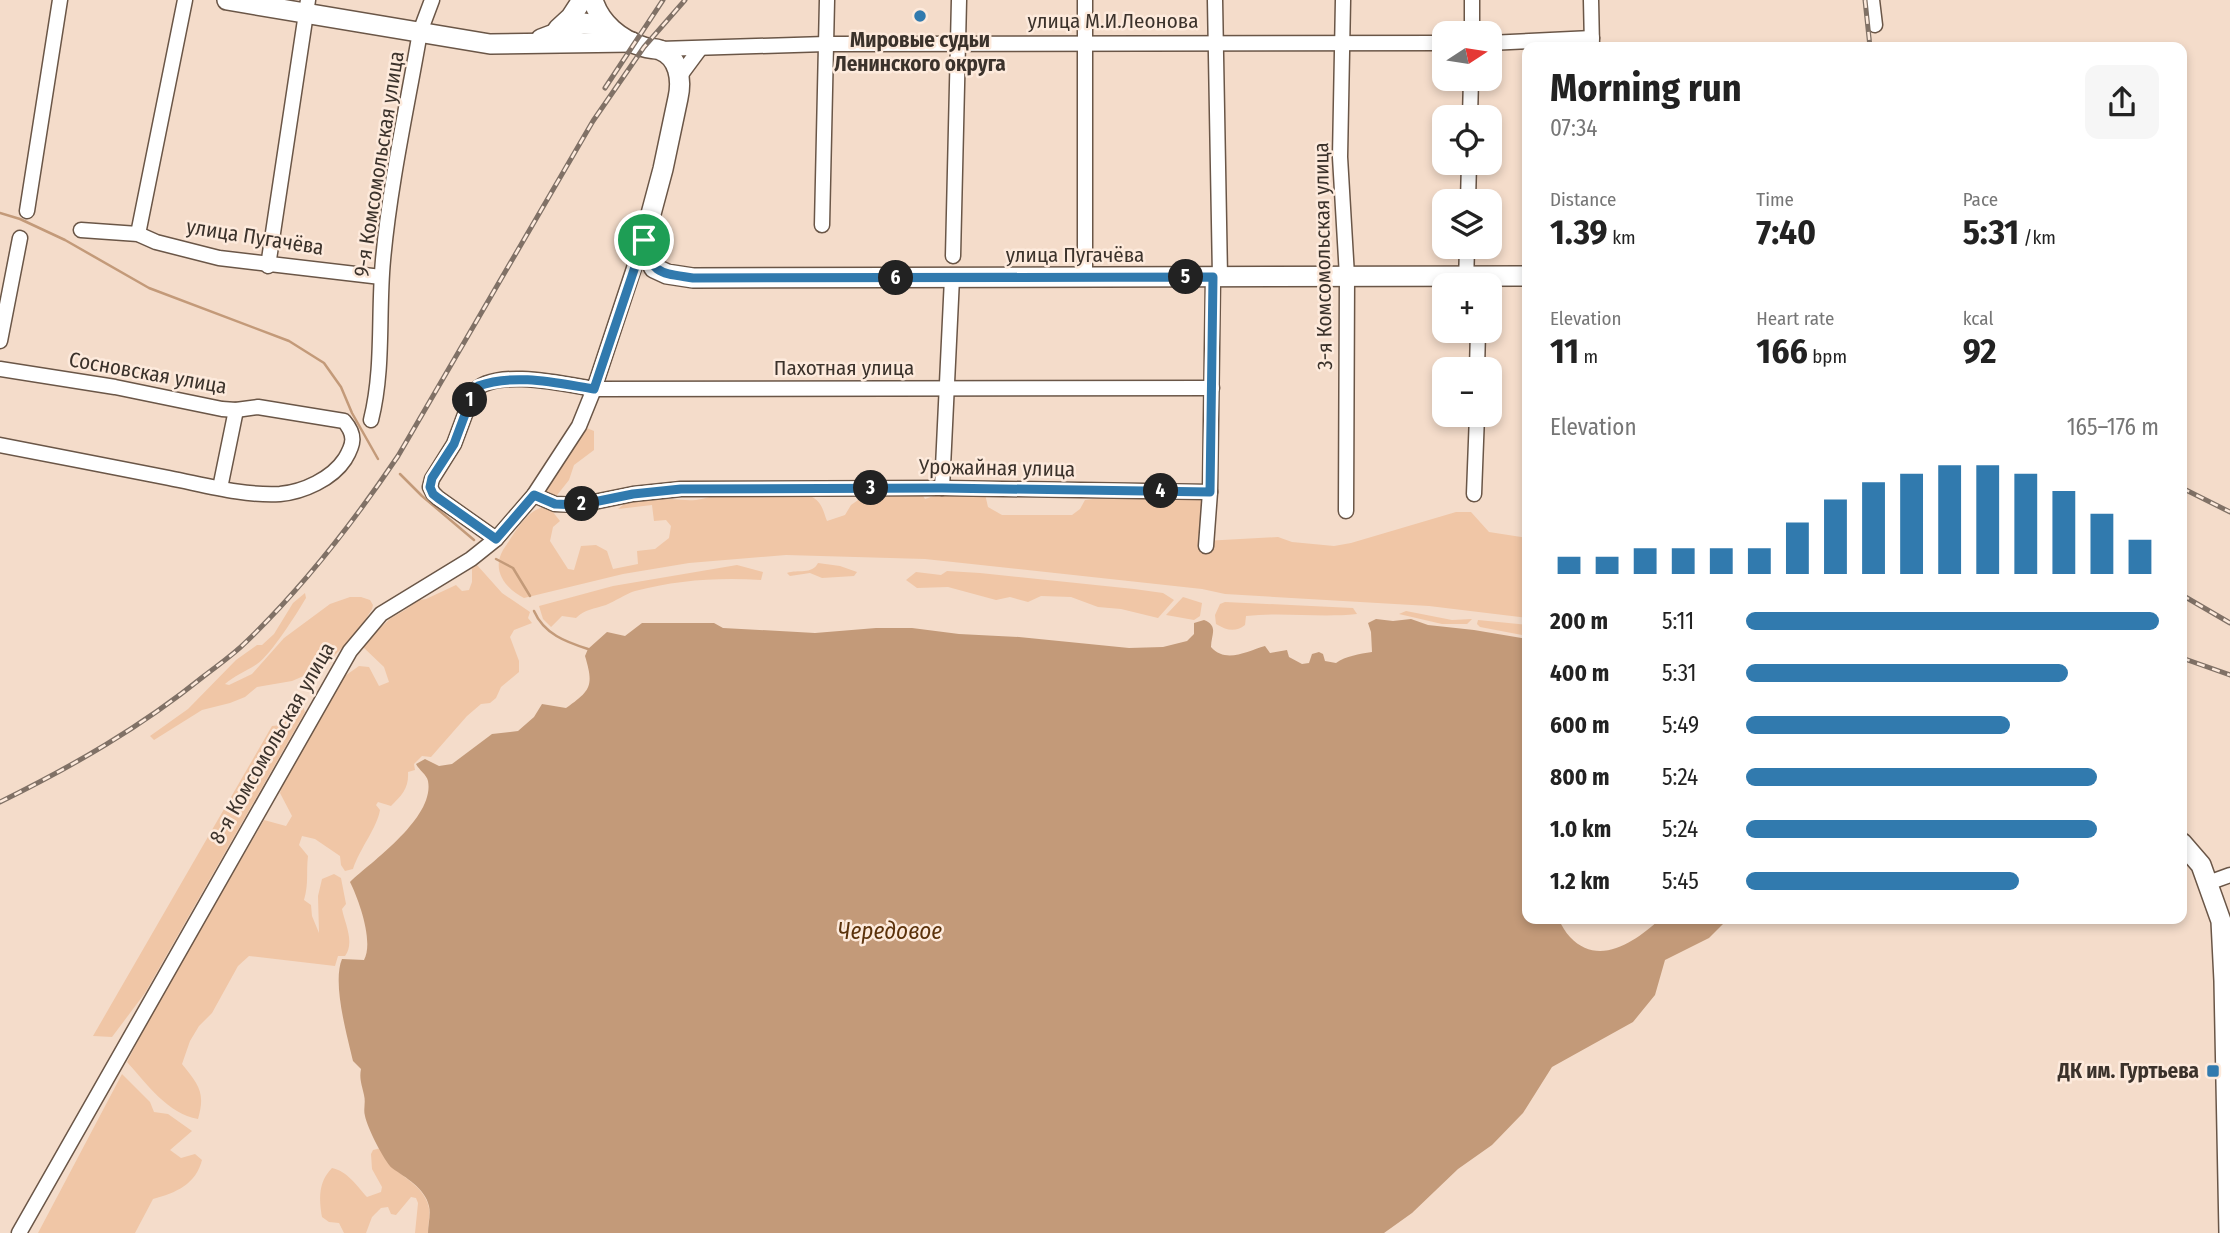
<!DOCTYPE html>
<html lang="en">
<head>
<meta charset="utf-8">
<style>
  :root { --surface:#fff; --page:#f6f6f6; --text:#222; --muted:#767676; --accent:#317aae }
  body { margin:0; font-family:"Fira Sans Condensed",sans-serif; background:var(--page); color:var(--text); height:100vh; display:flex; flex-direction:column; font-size:26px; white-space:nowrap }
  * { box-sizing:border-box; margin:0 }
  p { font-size:23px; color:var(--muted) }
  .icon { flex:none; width:38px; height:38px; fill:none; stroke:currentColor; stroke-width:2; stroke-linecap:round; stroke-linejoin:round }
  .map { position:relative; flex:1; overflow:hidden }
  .details { position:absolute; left:1522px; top:42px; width:665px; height:882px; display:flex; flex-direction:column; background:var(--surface); border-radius:14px; box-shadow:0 4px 10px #0003 }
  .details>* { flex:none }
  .needle { width:46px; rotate:78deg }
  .fabs { position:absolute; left:1432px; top:21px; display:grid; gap:14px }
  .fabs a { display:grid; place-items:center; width:70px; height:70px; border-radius:14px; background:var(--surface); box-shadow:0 4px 10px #0003; font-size:35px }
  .pin { position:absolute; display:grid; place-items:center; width:60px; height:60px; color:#fff; margin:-30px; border:4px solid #fff; border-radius:50%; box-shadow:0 2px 7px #0007 }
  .km { position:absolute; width:35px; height:35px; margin:-18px; border-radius:50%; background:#222; color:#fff; font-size:19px; line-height:35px; text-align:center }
  .round { display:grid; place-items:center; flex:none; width:74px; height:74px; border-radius:14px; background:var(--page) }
  .head { display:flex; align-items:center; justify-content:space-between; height:119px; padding:0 28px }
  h1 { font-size:38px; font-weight:700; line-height:52px }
  .metrics { display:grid; grid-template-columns:repeat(3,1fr); gap:10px; height:119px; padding:7px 28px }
  .metrics div { display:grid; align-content:center }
  .metrics b { font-size:35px; font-weight:700 }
  .metrics small { font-size:19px; font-weight:400 }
  .metrics p { font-size:19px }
  .chart { height:196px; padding:14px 28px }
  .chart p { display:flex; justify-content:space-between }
  .chart svg { width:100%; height:126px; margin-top:7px; stroke:var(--accent); stroke-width:6 }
  ul { padding:0 28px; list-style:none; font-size:23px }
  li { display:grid; grid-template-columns:112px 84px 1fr; align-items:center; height:52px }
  li i { height:18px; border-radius:9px; background:var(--accent) }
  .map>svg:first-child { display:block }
</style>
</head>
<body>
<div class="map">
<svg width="2230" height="1233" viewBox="0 0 2230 1233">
  <rect width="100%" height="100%" fill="#f4dcca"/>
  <g fill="#f0c6a6">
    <polygon points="582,426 594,431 594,450 574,465 569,480 554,499 547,498 543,490"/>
    <path d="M945 492 985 494 988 507 1002 515H1072L1080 509 1085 500 1123 495 1201 500 1204 507V541L1278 537 1292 542 1334 546 1351 543 1456 512H1471L1489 532 1528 538V618L1429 606 1225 594 1202 589 925 559 786 555 689 563 623 574 524 598C506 589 491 571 503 550 514 535 528 505 549 507L560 521 553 527 550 541 568 569 574 570 581 546 596 545 607 551 613 569 638 564 637 551 655 549 669 538 671 526 666 520 654 521 652 505 618 509C638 490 672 502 696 500 705 499 714 495 723 494 741 493 795 491 810 496 822 501 823 511 827 521L845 515 851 505 861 498 911 493 922 494 925 499Z"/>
    <path d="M818 563 840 566 857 572 854 576 822 578 810 573 790 576 787 573C798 569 812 575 818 563Z"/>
    <path d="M477 565 502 593 530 612 528 618 532 623 514 630 510 637 519 661V672L501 687 496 698 490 703 481 704 467 716 431 757 422 756 414 764 415 770 408 772C409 788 402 795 391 806L378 802 376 805 380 810C377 828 360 848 353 869L345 871 341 865 340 856 315 839 302 836 299 845 308 856C306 873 309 883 304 900L311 905 312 916 319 933 318 896 322 879 334 874 341 878 346 904 342 909C345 924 355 942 345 956H338L335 966 249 956 238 966 212 1013 199 1026 190 1041 182 1064C198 1084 206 1092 198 1119 168 1114 147 1084 127 1062L156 1005 264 820 286 826 292 816 280 793 286 772 342 678 359 666 369 667 379 686 389 682 384 667 363 647 365 642 391 618 405 610 419 600 426 599 456 585 462 591 469 590 472 582V567Z"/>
    <path d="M737 565 763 572 761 580C720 577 676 580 635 591 625 594 616 601 606 605 594 609 585 609 576 618L562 616 551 627 543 619 539 606 613 586Z"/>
    <polygon points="947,571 980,573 1134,589 1163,593 1174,600 1158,618 1121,609 1098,607 1071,597 1041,596 1028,602 1010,597 996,600 948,587 917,588 906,580 916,572 941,575"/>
    <path d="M305 593 306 598C297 613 271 655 257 664 246 671 234 676 225 684L229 685 252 674 284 638 330 604 350 597H361L370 600 373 605 372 609 356 635 320 669 292 681 257 687 245 697 230 703 202 710 154 740 150 736 188 709 236 660 257 645H262L274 634 293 603Z"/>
    <polygon points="1183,597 1202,603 1200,616 1194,620 1166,615"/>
    <path d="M1225 602 1353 608 1357 614C1320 618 1283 612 1246 616L1245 625C1235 633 1226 630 1216 624L1215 615 1220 604Z"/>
    <polygon points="1406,611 1452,620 1472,619 1467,624 1442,624 1399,614"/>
    <polygon points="1478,620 1528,625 1528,636 1480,627 1477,624"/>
    <polygon points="294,702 302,704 305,712 145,993 112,1037 93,1036 272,726 283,725 290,716"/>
    <path d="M122 1074 150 1102 154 1112 168 1114 192 1131 170 1150 181 1158 195 1154 202 1160C196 1184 176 1193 153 1199L135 1233H38Z"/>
    <path d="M381 1148C388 1174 420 1179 428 1204 431 1213 428 1224 428 1233H415L418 1203 416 1198 411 1197 396 1215 391 1214 388 1207 381 1208 372 1217 366 1233H344L339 1223 329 1222 322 1217C319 1199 318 1182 332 1168 347 1171 357 1186 367 1197L381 1192 382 1187 372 1169 371 1154 373 1150Z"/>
  </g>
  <path fill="#c39a79" d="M1376 619 1393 621 1411 619 1428 625 1474 630 1528 639V919H1558C1562 925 1565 932 1570 937 1599 968 1636 941 1660 919H1728L1709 938 1665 960 1655 995 1633 1022 1552 1067 1523 1113 1492 1145 1458 1169 1412 1213 1384 1233H428C428 1225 431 1214 429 1206 425 1188 406 1178 392 1168 384 1161 367 1127 365 1116 363 1109 366 1103 364 1095 362 1085 359 1079 361 1069L353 1061C347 1035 332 983 342 959L364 960C374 942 359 900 350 882 374 860 435 817 428 781 427 775 419 770 416 764L425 759 439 766 452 764 492 734 518 731 534 717 542 704 566 708C591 690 594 686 585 656L588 649 607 632 625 636 642 623H714L723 628 815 633 876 628H912L959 634 1019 637 1129 648 1163 647 1187 641 1194 634V623L1204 620C1219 626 1211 635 1211 647 1226 664 1247 651 1265 646L1270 653 1287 650 1289 657 1302 664 1309 663 1312 654 1319 652 1323 654 1325 661 1336 663C1346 656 1359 654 1372 652L1371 632 1368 623Z"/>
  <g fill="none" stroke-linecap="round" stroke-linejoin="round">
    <g stroke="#c39a79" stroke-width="2.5">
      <polyline points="0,213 20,219 65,240 149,288 289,341 324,363 341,387 352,413 378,459"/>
      <polyline points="400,474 422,496 474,540"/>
      <polyline points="496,559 513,568 530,596"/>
      <path d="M534 611C544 634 566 642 588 649"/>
    </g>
    <g stroke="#6a5647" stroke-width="17">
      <g id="minor">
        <polyline points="1085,0 1085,278"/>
        <polyline points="1215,0 1220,277"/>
        <polyline points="1343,0 1340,157 1347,276 1346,511"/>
        <polyline points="1472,0 1472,33"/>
        <polyline points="1591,0 1592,46"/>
        <polyline points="1872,0 1875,25"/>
        <polyline points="1489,43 1592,38"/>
        <polyline points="660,49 826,44 1444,43"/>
        <polyline points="679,77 699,50"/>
        <polyline points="1470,117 1471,79"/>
        <polyline points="1468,201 1469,163"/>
        <polyline points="27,211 60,0"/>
        <polyline points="822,225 827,0"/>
        <polyline points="81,230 138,234 156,242 219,258 381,277"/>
        <polyline points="138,234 185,0"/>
        <polyline points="953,256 959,0"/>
        <polyline points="268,266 308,0"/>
        <polyline points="1466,284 1467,247"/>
        <polyline points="0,341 20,238"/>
        <path d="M0 369 115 387 222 409 236 410 258 407 344 421C356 435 354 444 345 459 332 479 303 492 280 494 243 496 205 485 169 478 113 467 56 456 0 445"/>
        <polyline points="1477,369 1478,331"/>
        <path d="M371 420C384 368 378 313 383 260 390 183 407 107 420 32L432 0"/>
        <polyline points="220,488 236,410"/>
        <polyline points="942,488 952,278"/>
        <polyline points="1474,494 1477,415"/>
        <polyline points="534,495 555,504 579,505 633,494 681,489 942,488 1210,492"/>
        <path d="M496 539 438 498 433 493 430 487 432 479 454 444 473 393C492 367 565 384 594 389L1212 388"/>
        <polyline points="1206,546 1210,492 1213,277"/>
        <polyline points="2208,883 2230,875"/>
        <polyline points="19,1233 350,651 381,614 471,559 496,539 534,495 579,426 594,389 643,241"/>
      </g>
    </g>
    <g stroke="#6a5647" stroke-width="22">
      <g id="major">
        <polyline points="227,0 490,44 632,42"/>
        <path d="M593 0C600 23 620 40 644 47 649 49 655 48 660 50 679 57 682 80 678 98L663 169 644 240 647 254 654 268 667 274 693 278 1528 276"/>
        <polyline points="558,29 571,17 582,0"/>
        <polyline points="541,39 583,23 606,26"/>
        <polyline points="2182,843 2201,865 2221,921 2224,981 2229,1233"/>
      </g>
    </g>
    <use href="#minor" stroke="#fff" stroke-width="14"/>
    <use href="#major" stroke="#fff" stroke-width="19"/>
    <g stroke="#807166" stroke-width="5">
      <g id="rail">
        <polyline points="1865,0 1870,47"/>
        <polyline points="605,88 663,0"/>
        <polyline points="2182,488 2230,512"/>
        <polyline points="2182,595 2230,623"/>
        <polyline points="2182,658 2230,675"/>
        <path d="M0 802C73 766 141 727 204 676 218 665 233 655 246 642 304 586 353 523 398 456L593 121 644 47 685 0"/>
      </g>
    </g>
    <use href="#rail" stroke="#fdeadc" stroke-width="2.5" stroke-dasharray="8" stroke-linecap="butt"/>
  </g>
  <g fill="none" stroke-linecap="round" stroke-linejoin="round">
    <g stroke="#fff" stroke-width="14">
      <path id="route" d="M644 240C651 275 661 273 693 278L1213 277 1210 492 942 488 681 489 633 494 579 505 555 504 534 495 496 539 438 498 433 494 430 487 432 478 454 444 473 393 478 386C515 373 556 383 594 389Z"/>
    </g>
    <use href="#route" stroke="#317aae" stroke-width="9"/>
  </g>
  <g fill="#317aae" stroke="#fdeadc" stroke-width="2.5">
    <circle cx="920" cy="16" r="7"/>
    <rect x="2206" y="1064" width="14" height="14" rx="3.5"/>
  </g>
  <g text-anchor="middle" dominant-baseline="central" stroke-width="5" stroke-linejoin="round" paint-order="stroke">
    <g font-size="21" fill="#3b322b" stroke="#fdeadc">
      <text x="1113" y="21">улица М.И.Леонова</text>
      <text transform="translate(379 164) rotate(-81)">9-я Комсомольская улица</text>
      <text transform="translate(255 237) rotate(9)">улица Пугачёва</text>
      <text x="1075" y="255">улица Пугачёва</text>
      <text transform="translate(1323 256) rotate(-91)">3-я Комсомольская улица</text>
      <text x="844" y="368">Пахотная улица</text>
      <text transform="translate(148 373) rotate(10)">Сосновская улица</text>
      <text transform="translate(997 468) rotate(1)">Урожайная улица</text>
      <text transform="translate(272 743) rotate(-60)">8-я Комсомольская улица</text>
    </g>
    <g font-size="21" font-weight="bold" fill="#3b322b" stroke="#fdeadc">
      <text x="920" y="40">Мировые судьи<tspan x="920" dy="24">Ленинского округа</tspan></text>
      <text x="2199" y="1071" text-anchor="end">ДК им. Гуртьева</text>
    </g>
    <g font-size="23" font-style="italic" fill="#5b320b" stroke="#fdeadc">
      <text x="890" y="931">Чередовое</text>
    </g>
  </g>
</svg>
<div class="fabs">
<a><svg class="needle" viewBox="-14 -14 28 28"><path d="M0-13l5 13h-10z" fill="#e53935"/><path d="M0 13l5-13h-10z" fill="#767676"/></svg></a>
<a><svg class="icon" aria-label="locate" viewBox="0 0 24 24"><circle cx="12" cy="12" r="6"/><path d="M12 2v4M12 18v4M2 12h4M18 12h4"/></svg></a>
<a><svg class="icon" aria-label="layers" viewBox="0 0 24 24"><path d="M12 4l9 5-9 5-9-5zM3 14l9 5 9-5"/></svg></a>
<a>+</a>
<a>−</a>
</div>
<div class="pin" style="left:644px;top:240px;background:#1e9e55"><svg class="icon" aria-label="arrive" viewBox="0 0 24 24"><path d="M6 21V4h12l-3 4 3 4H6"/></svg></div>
<b class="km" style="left:470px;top:400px">1</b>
<b class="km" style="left:582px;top:504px">2</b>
<b class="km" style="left:871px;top:488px">3</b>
<b class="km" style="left:1161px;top:491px">4</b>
<b class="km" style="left:1186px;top:277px">5</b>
<b class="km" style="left:896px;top:278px">6</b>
<section class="details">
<div class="head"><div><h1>Morning run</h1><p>07:34</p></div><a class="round"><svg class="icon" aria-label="share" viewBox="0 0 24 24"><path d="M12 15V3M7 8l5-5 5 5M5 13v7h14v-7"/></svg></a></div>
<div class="metrics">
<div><p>Distance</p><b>1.39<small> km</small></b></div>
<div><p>Time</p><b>7:40</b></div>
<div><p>Pace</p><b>5:31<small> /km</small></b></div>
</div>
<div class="metrics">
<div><p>Elevation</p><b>11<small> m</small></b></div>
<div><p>Heart rate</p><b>166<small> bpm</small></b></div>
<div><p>kcal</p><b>92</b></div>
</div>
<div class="chart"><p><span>Elevation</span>165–176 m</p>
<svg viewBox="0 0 160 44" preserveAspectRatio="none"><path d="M5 44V38M15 44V38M25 44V35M35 44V35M45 44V35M55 44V35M65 44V26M75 44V18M85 44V12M95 44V9M105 44V6M115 44V6M125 44V9M135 44V15M145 44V23M155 44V32"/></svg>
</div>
<ul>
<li><b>200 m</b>5:11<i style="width:100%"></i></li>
<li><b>400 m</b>5:31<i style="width:78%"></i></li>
<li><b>600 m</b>5:49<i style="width:64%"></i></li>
<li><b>800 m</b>5:24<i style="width:85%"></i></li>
<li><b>1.0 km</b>5:24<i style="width:85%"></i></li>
<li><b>1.2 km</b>5:45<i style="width:66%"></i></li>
</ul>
</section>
</div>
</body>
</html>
